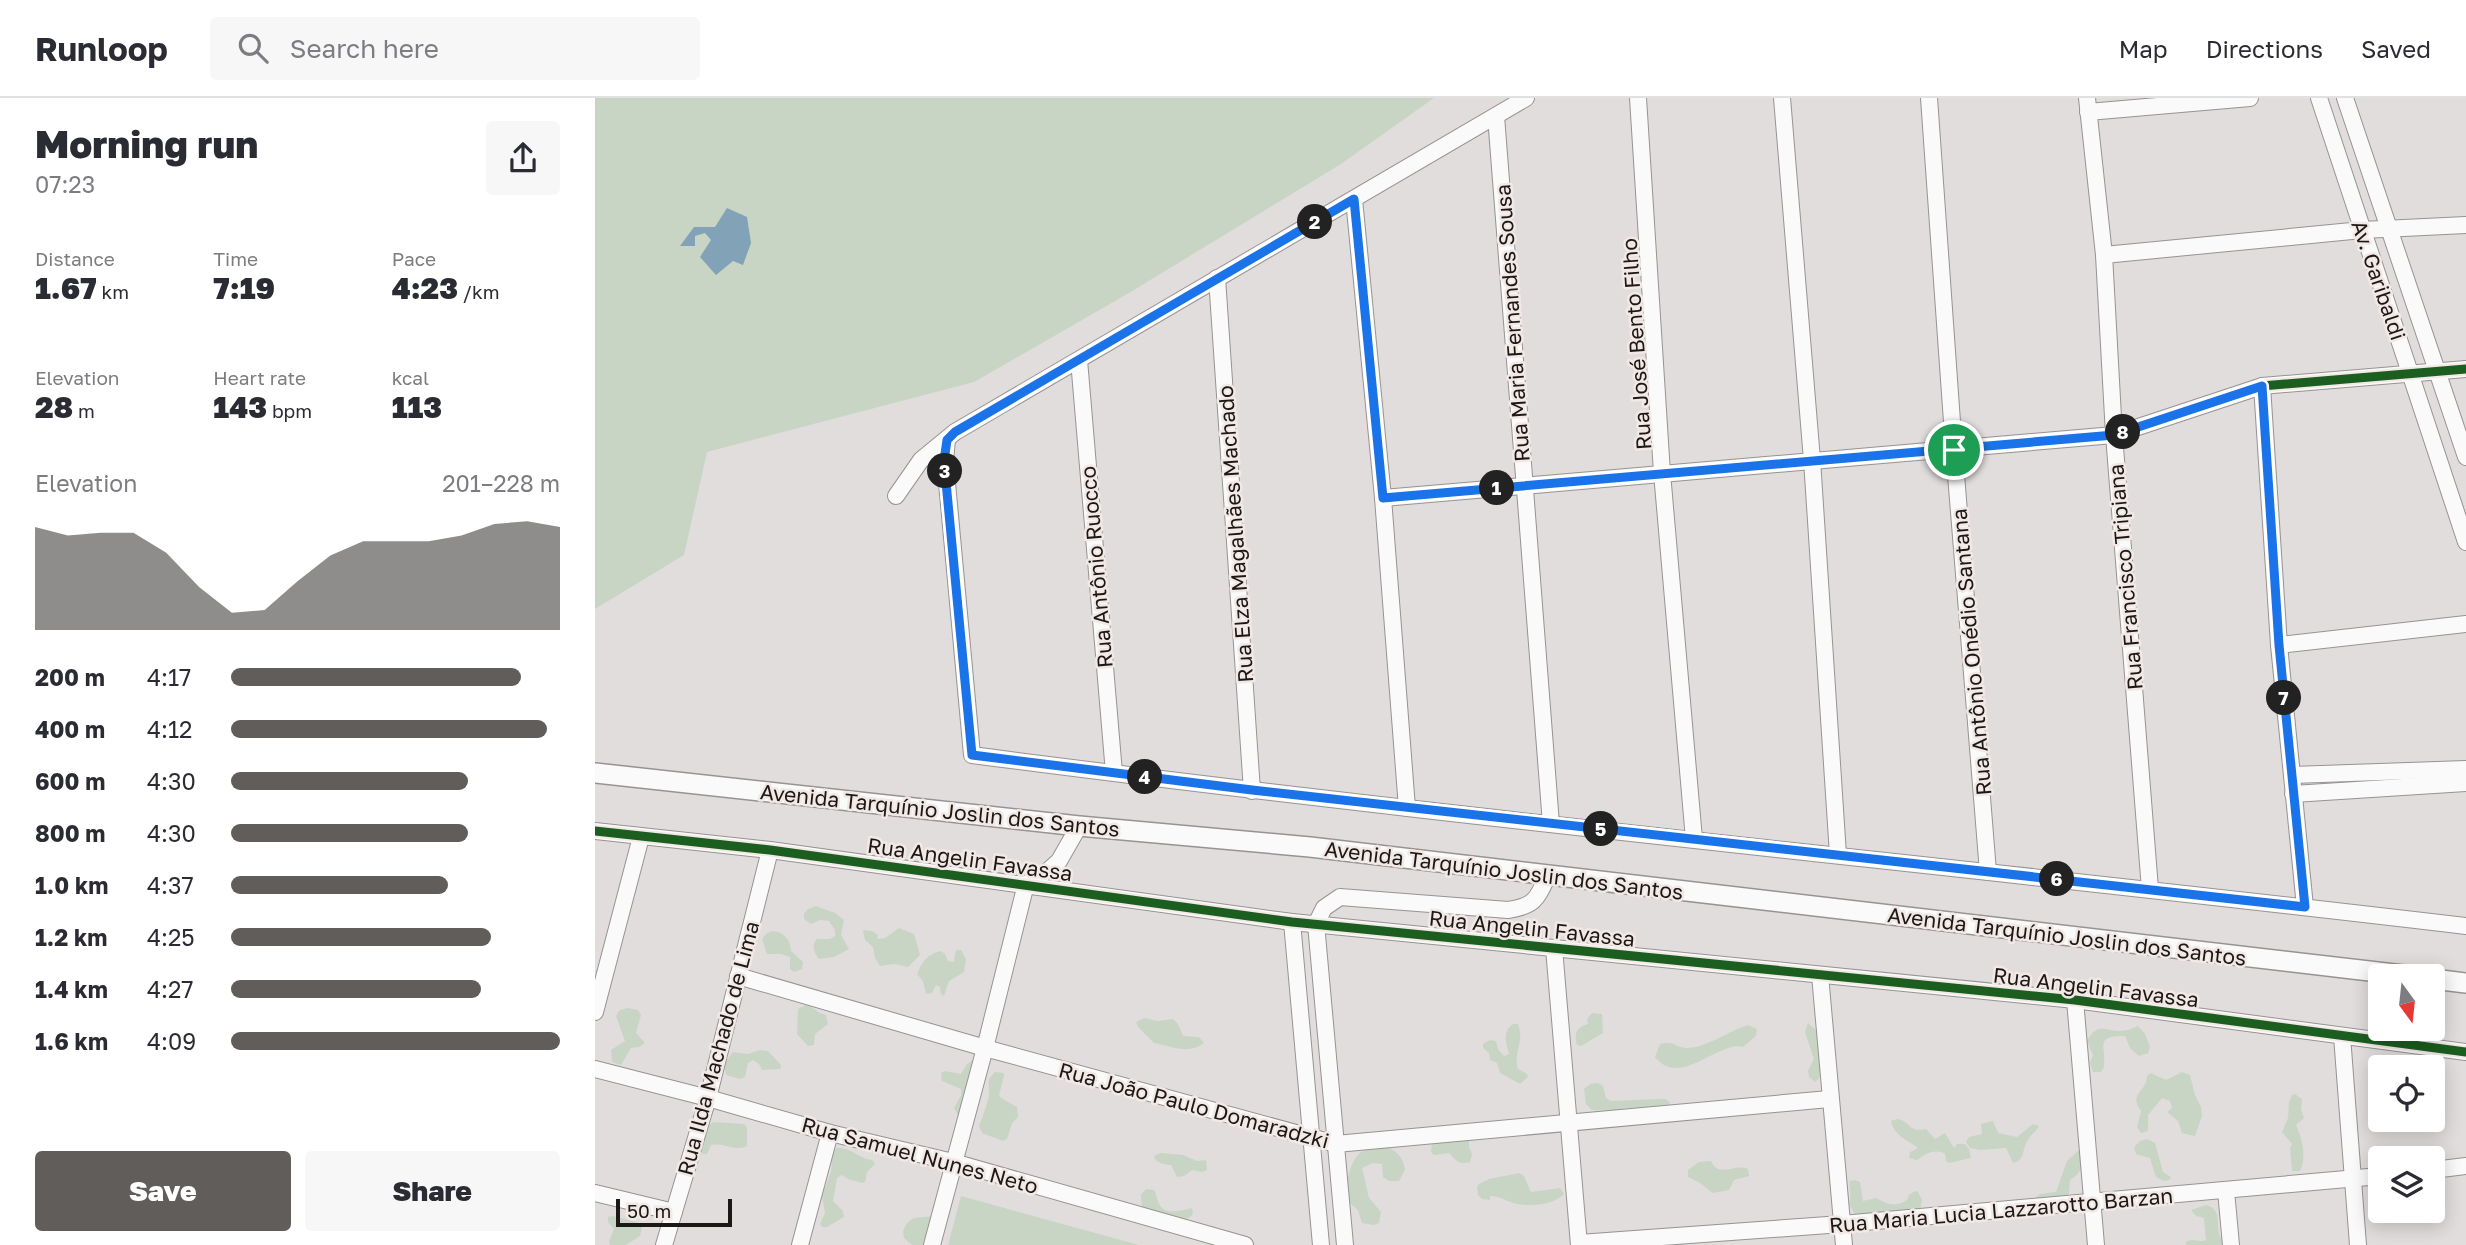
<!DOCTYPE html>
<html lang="en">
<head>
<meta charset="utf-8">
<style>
  :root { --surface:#fff; --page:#f7f7f7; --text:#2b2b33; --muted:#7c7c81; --line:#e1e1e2; --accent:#605d5b }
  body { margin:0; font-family:"Golos Text",sans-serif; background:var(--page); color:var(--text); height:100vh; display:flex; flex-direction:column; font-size:26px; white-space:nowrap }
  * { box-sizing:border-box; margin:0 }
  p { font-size:23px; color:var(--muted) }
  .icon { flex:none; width:38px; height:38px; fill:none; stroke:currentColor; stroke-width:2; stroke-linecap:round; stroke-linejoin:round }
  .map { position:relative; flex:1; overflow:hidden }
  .side { display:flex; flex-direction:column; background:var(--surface); width:595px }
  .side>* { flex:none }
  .needle { width:46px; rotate:165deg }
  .fabs { position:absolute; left:1773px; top:866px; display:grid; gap:14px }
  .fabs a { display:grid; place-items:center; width:77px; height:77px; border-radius:7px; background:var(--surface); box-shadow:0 4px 18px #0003; font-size:35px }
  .scale { position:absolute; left:21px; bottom:18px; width:116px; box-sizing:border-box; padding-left:7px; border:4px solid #1b1816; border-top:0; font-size:19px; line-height:24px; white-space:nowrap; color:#1b1816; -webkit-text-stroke:5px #f2e9e6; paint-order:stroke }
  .pin { position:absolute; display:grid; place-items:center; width:60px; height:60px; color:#fff; margin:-30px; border:4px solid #fff; border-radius:50%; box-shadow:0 2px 7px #0007 }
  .km { position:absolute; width:35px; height:35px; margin:-18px; border-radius:50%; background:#222; color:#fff; font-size:19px; line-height:35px; text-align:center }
  .round { display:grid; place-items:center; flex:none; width:74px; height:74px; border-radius:7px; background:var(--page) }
  .overview { display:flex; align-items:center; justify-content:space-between; height:119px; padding:0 35px }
  h1 { font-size:38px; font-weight:800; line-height:52px }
  .figures { display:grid; grid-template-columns:repeat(3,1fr); gap:10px; height:119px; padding:7px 35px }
  .figures div { display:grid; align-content:center }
  .figures b { font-size:30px; font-weight:800 }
  .figures small { font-size:19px; font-weight:400 }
  .figures p { font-size:19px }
  .chart { height:196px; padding:14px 35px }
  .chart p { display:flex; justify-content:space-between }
  .chart svg { width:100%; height:126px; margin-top:7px; fill:var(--accent); opacity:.7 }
  .cta { display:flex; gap:14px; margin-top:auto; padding:14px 35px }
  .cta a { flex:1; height:80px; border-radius:7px; background:var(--accent); color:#fff; font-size:28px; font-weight:800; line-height:80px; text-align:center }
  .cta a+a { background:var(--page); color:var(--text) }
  ul { padding:0 35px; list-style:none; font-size:23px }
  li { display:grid; grid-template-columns:112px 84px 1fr; align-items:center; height:52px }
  li i { height:18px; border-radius:9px; background:var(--accent) }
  header { display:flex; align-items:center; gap:42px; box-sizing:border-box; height:98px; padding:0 35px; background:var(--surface); border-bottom:2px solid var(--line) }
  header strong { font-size:33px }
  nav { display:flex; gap:38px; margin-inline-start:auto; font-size:24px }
  .search { width:490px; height:63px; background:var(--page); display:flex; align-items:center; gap:18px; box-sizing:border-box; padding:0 24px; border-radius:7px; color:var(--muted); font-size:26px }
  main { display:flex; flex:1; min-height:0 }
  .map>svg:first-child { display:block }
</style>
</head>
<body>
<header>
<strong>Runloop</strong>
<div class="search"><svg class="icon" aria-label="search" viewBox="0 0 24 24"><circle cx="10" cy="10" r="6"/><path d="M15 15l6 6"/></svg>Search here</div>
<nav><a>Map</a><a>Directions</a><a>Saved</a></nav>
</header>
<main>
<section class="side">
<div class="overview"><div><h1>Morning run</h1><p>07:23</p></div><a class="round"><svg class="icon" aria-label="share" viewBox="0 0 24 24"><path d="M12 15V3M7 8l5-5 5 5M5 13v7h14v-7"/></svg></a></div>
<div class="figures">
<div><p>Distance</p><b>1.67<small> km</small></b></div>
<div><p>Time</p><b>7:19</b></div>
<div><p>Pace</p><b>4:23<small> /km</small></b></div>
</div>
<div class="figures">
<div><p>Elevation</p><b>28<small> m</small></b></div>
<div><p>Heart rate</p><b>143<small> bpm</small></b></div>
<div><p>kcal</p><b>113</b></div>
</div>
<div class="chart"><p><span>Elevation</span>201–228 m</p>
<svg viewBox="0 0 160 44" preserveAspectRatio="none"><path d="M0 44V8L10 11L20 10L30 10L40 17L50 29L60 38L70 37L80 27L90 18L100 13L110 13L120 13L130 11L140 7L150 6L160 8V44z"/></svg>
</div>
<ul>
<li><b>200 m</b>4:17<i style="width:88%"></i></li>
<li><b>400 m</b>4:12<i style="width:96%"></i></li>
<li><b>600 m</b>4:30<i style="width:72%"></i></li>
<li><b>800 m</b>4:30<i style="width:72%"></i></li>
<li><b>1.0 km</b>4:37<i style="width:66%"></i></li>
<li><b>1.2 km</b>4:25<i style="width:79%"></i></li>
<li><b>1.4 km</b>4:27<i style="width:76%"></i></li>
<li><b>1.6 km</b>4:09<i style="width:100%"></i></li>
</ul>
<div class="cta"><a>Save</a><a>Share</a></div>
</section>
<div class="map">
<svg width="1871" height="1147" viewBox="0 0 1871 1147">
  <rect width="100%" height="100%" fill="#e1dddc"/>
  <g fill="#c8d5c4">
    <polygon points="0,0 839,0 746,66 534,195 379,284 112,354 89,457 0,511"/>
    <path d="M221 808 240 815 249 822 246 837 254 851 239 859 224 861C219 854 216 848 222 841H235L240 838V832L234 823 225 822 216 826 209 821V816L213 811Z"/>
    <polygon points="304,830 319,836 325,857 313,869 300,866 285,868 280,860 278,849 270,842 268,832 277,833 283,837 282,841 290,840"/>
    <path d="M177 833C188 834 196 841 196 853L208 864 207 871 199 874 195 871V859L186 856H172L167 841 171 836Z"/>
    <path d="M362 852H366L371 861 369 874 354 883 349 898 346 896 345 889 341 887 337 895 331 896 328 883 322 876C327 864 332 856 346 853L350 856 353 863 359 864 360 855Z"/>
    <path d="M211 907C219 909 222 915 231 917L233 926 220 936 219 947 213 948 202 936 203 911Z"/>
    <polygon points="33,910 43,912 46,917 41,935 50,945 44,949 36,950 26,967 17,964 16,952 30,943 21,918 25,912"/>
    <path d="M997 915 1007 916 1008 935 986 948 982 947C979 936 981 929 993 926L992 921Z"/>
    <path d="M549 920 563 923 578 921 583 926 588 938 604 939 609 945C593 957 576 948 559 945L543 929 541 924Z"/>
    <path d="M1213 925 1225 936C1227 952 1235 973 1220 984L1214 979 1213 972 1219 961 1210 934Z"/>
    <path d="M918 926H923C930 944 918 953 923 971L932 976 933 979 925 986 905 975 902 965 895 962 894 955 888 950V946L895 942 901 943 903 951 909 958 914 956C911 946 907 933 918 926Z"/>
    <path d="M1153 927 1162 931 1161 938 1148 949C1124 942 1085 991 1060 959L1065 946C1079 942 1079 949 1091 950 1112 950 1133 933 1153 927Z"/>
    <path d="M1543 928 1550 936 1555 949 1553 955 1544 958 1535 950 1530 938C1498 938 1512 948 1509 969L1506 974H1498L1495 965 1498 957 1492 943C1503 923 1510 934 1526 933 1532 933 1538 930 1543 928Z"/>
    <polygon points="165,952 173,953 186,967 185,971 167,972 164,966 158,962 153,965 150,979 145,981 131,977 129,966 138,954 153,956"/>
    <polygon points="379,961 367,1017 363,1017 359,1010 366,997 366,991 347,983 346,975 350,973 366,976 372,966"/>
    <path d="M400 974 409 975V978L404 997 406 1000 422 1009 423 1019 417 1025 412 1041 408 1043 387 1035 384 1028C387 1021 395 999 394 993 394 989 393 985 394 981Z"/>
    <path d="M1587 974 1595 977 1600 997 1606 1009 1607 1018 1600 1038 1587 1035 1583 1023 1572 1014 1577 1010 1575 1003 1567 1000 1553 1017V1033L1546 1035 1542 1029 1546 1013C1533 994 1551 996 1552 978L1556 975 1571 982Z"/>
    <polygon points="1003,985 1008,988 1011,1000 1016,1003 1064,1001 1071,1001 1075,1005 1074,1008 1048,1011 1030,1010 1024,1013 997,1012 991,1006 989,991 995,986"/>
    <path d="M1700 996 1707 1001 1706 1011 1709 1020 1701 1027C1707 1040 1712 1060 1705 1073H1697L1695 1050 1697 1046 1687 1034 1693 1020 1694 1004 1697 997Z"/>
    <path d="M1302 1021C1316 1023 1313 1035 1331 1031L1340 1041 1350 1035 1359 1050 1362 1046H1370L1374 1051 1376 1060 1354 1065 1351 1063 1350 1056C1340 1050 1330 1056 1322 1062L1314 1060 1315 1054 1323 1050C1313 1042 1299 1038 1296 1023Z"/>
    <path d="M1398 1023 1403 1035 1422 1039 1438 1026 1444 1028C1441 1034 1436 1036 1433 1042 1426 1052 1431 1062 1418 1065L1411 1050 1385 1052 1375 1050 1371 1044 1374 1039 1387 1036 1386 1026Z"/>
    <path d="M118 1024 149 1026 152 1030V1048C141 1054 128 1044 116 1047L112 1056H107L106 1052 109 1031Z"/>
    <path d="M874 1040V1049L877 1056 875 1064C863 1067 861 1062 854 1055L839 1057 836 1054 837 1045Z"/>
    <polygon points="1552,1041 1560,1045 1568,1074 1576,1079 1574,1082 1569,1083 1561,1079 1555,1060 1541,1056 1539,1049 1545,1043"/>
    <path d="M786 1048C799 1049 809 1059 810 1072L804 1083H794L788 1079 787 1066 778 1065 767 1070 774 1100 786 1114 784 1125 779 1127 767 1125 763 1112 750 1101C750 1088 755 1064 764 1056 768 1051 780 1051 786 1048Z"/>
    <path d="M242 1050C257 1049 264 1061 277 1062L280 1066 272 1074 270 1084 267 1085 253 1081 247 1077 242 1080 238 1103 248 1113 249 1119 232 1129H227L225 1126 230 1115 227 1098 236 1074 238 1053Z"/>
    <path d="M1486 1050C1487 1065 1489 1074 1475 1082L1474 1095 1468 1102 1440 1104V1100L1445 1096 1461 1094 1472 1063Z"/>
    <path d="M566 1055 588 1057 602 1063 611 1062 612 1072 607 1074 597 1072 589 1078 582 1079 576 1067C569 1066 561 1066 559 1058Z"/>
    <path d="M1116 1063C1124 1081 1139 1065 1153 1071L1154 1078 1139 1082 1134 1092 1118 1095 1105 1085 1093 1079V1072L1104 1064Z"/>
    <path d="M924 1075 929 1078 936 1094 965 1090 969 1096C958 1108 932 1109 918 1105 909 1102 905 1098 895 1098V1102L887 1101 883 1097 882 1089 884 1086 894 1081Z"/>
    <path d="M1260 1082 1265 1084 1268 1103 1281 1100C1292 1106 1300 1110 1312 1102L1314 1097 1320 1093 1323 1094 1327 1102 1325 1112 1260 1117 1254 1105C1258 1098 1253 1090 1255 1083Z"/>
    <path d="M551 1091 559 1092C562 1097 562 1104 566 1109 573 1117 588 1112 597 1110L598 1116C587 1130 562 1115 547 1110L546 1097Z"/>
    <polygon points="366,1098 544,1147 353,1147"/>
    <path d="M1611 1107C1632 1113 1615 1132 1631 1147H1591V1144C1599 1140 1604 1145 1611 1142L1609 1120 1601 1118 1596 1112Z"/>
    <polygon points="18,1118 42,1124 47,1129 45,1138 31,1147 15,1147 14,1143 19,1131 13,1124 13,1119"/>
    <path d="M338 1118 334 1147H317L309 1140 308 1133C315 1116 322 1121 338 1118Z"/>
  </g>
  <polygon fill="#82a2b8" points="132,110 152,119 156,145 148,167 138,163 121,177 105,159 116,142 110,135 100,138 100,148 85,148 99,129 120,129"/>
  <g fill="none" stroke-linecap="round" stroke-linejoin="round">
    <g stroke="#979392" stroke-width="18">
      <g id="minor">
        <polyline points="1043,0 1067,375 1099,741"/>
        <polyline points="1187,0 1217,362 1243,757"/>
        <polyline points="1334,0 1359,352 1393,774"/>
        <polyline points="1492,0 1509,157 1519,337 1555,791"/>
        <polyline points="1724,0 1871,444"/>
        <polyline points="1750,0 1871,359"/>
        <polyline points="1493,14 1655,0"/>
        <polyline points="901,18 956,726"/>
        <polyline points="759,101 788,400 812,710"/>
        <polyline points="1509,157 1767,132 1871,127"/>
        <polyline points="622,180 657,693"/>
        <polyline points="484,262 519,675"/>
        <polyline points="1667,288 1684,547 1710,809"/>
        <path d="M352 342 350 363 377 657C874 722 1373 769 1871 828"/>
        <polyline points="301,398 326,362 360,334 931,0"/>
        <polyline points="788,400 1519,337 1667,288 1871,271"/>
        <polyline points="1684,547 1871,526"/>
        <polyline points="1697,677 1871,671"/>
        <polyline points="1698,696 1871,685"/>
        <polyline points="0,733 175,752 697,824 1480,902 1871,954"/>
        <polyline points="697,824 726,1147"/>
        <polyline points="959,850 984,1147"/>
        <polyline points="1225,877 1249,1147"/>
        <polyline points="143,878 390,950 741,1046 1234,1001"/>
        <polyline points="1480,902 1501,1147"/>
        <polyline points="0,914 46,739"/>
        <polyline points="1747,938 1763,1147"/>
        <polyline points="0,971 113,1000 235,1035 358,1064 650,1147"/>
        <polyline points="1838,1072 1871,1068"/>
        <polyline points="1631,1093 1636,1147"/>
        <polyline points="0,1095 79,1114"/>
        <polyline points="984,1145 1247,1126 1785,1078"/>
        <polyline points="69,1147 113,1000 175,752"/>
        <polyline points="205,1147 235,1035"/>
        <polyline points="337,1147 390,950 431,786 454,772 464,763 484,728"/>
        <path d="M750 1147 721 826 729 810 745 799 913 812C940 808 942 801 953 777"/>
      </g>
    </g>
    <g stroke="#979392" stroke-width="22">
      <g id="tertiary">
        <polyline points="0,675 484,728 715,749 1817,878"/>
        <polyline points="1838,881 1871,885"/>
      </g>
    </g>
    <use href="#minor" stroke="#fafafa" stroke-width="16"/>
    <use href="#tertiary" stroke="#fafafa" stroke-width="19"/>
    <g stroke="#f2e9e6" stroke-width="13">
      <g id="cycleway">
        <polyline points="788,400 1519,337 1667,288 1871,271"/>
        <polyline points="0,733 175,752 697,824 1480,902 1871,954"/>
      </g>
    </g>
    <use href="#cycleway" stroke="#1b5e20" stroke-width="9"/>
  </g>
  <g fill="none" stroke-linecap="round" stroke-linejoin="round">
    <g stroke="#fff" stroke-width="14">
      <polygon id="route" points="759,101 788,400 1519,337 1667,288 1684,547 1710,809 657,692 377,657 349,363 352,342 360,334"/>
    </g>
    <use href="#route" stroke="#1a73e8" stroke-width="9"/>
  </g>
  <g text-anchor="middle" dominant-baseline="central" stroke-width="5" stroke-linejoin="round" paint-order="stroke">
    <g font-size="21" fill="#1b1816" stroke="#f2e9e6">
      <text transform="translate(1784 182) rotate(71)">Av. Garibaldi</text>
      <text transform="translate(917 225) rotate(-94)">Rua Maria Fernandes Sousa</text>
      <text transform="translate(1041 246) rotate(-94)">Rua José Bento Filho</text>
      <text transform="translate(640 436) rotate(-94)">Rua Elza Magalhães Machado</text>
      <text transform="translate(501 469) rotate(-95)">Rua Antônio Ruocco</text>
      <text transform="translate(1530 479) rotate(-95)">Rua Francisco Tripiana</text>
      <text transform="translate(1376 554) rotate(-95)">Rua Antônio Onédio Santana</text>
      <text transform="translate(345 712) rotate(6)">Avenida Tarquínio Joslin dos Santos</text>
      <text transform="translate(375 761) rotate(8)">Rua Angelin Favassa</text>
      <text transform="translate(909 772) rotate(7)">Avenida Tarquínio Joslin dos Santos</text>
      <text transform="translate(937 830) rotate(6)">Rua Angelin Favassa</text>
      <text transform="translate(1472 838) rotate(7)">Avenida Tarquínio Joslin dos Santos</text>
      <text transform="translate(1501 889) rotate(7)">Rua Angelin Favassa</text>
      <text transform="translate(123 950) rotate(-75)">Rua Ilda Machado de Lima</text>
      <text transform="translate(599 1007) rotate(15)">Rua João Paulo Domaradzki</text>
      <text transform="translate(325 1057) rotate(15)">Rua Samuel Nunes Neto</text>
      <text transform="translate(1406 1112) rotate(-5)">Rua Maria Lucia Lazzarotto Barzan</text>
    </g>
  </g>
</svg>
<div class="fabs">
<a><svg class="needle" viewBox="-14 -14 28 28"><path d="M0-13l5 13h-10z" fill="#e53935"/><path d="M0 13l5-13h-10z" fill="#7c7c81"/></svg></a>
<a><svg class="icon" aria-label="locate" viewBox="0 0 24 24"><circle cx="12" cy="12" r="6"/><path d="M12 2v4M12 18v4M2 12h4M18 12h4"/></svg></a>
<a><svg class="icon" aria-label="layers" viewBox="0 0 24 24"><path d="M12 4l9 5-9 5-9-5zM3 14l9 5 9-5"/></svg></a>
</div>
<div class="scale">50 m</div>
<div class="pin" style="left:1359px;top:352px;background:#1e9e55"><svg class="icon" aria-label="arrive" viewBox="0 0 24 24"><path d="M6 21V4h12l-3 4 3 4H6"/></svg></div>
<b class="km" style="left:902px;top:390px">1</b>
<b class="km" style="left:720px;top:124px">2</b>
<b class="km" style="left:350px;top:373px">3</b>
<b class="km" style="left:550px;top:679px">4</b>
<b class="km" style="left:1006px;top:731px">5</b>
<b class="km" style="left:1462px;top:781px">6</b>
<b class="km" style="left:1689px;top:600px">7</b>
<b class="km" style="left:1528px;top:334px">8</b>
</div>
</main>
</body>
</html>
